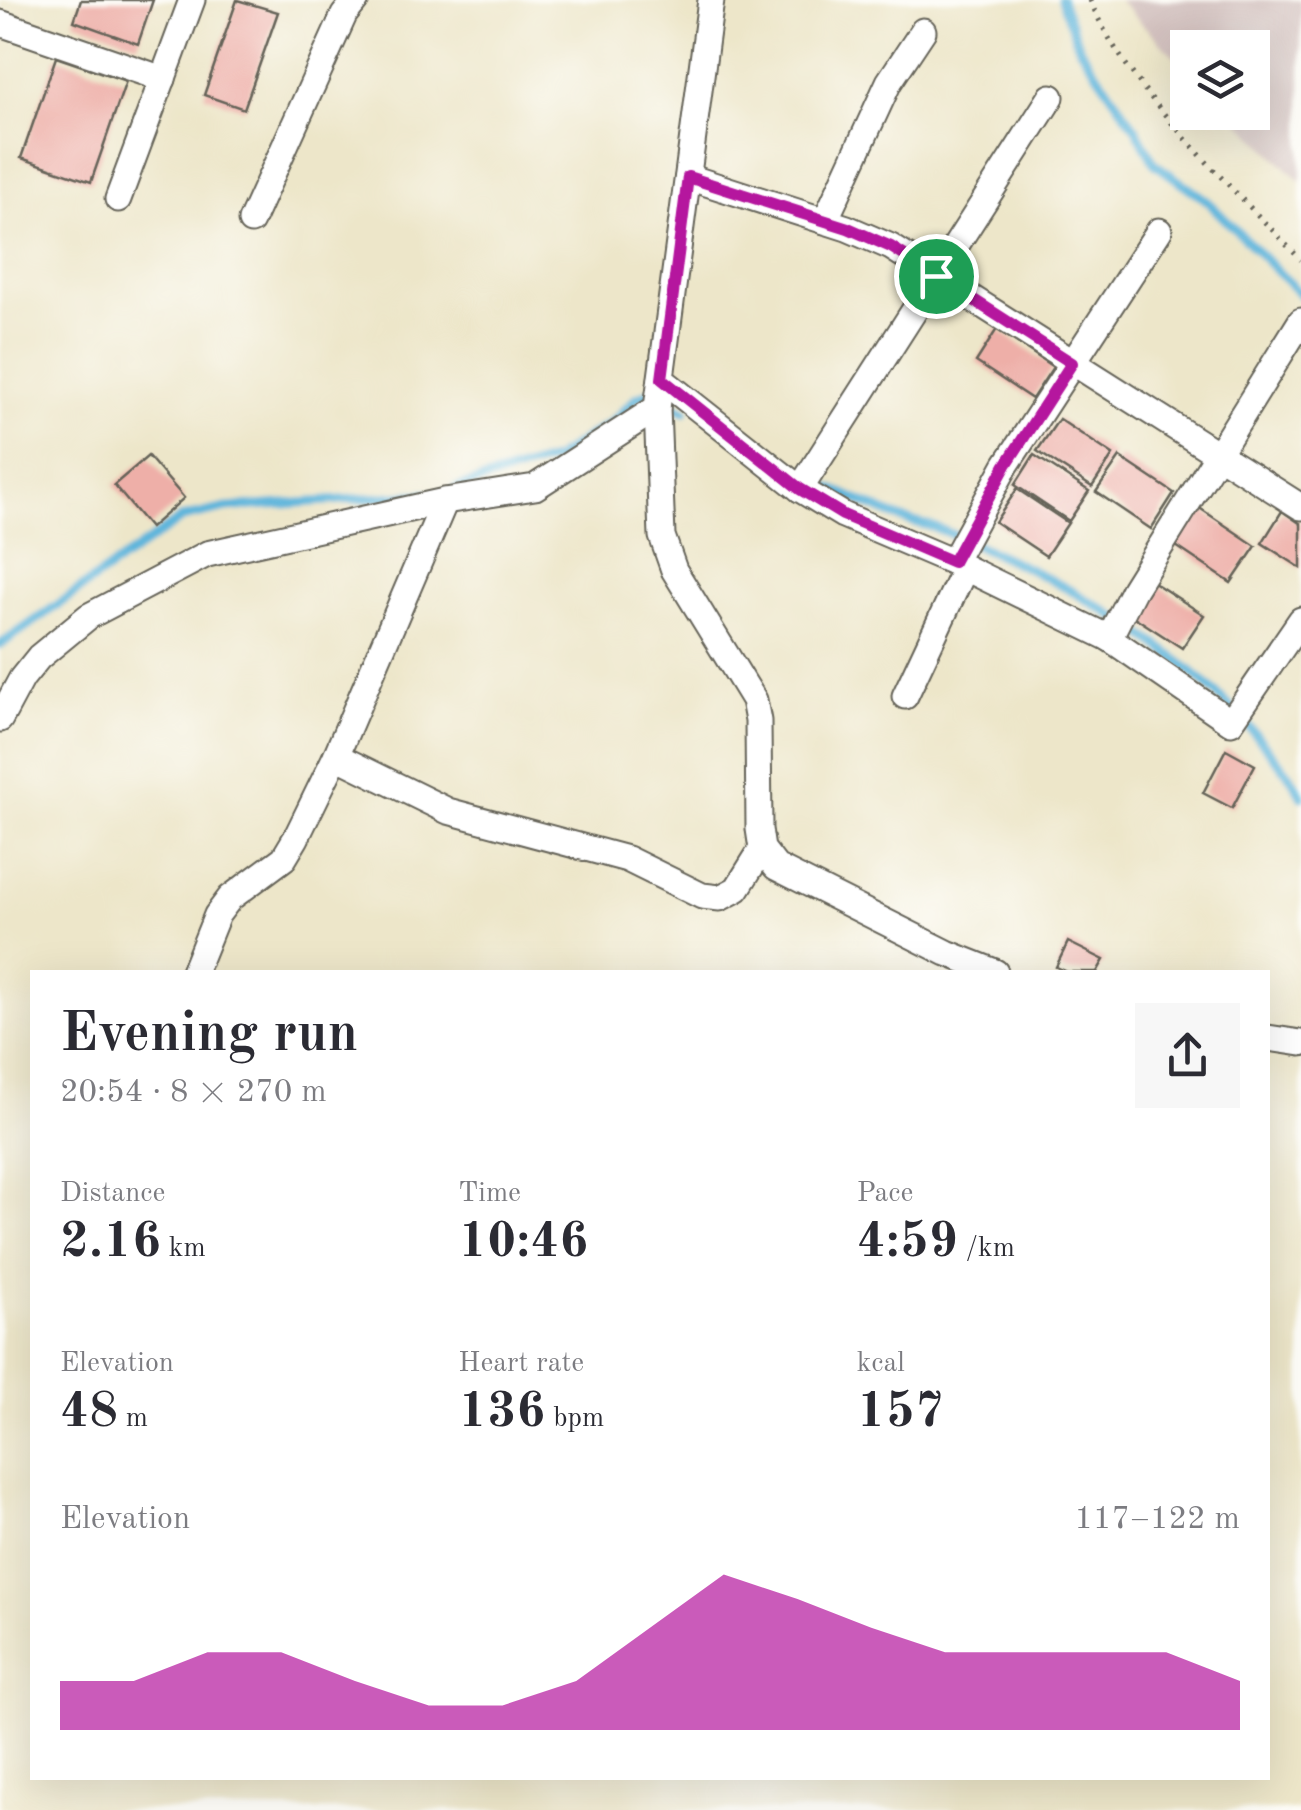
<!DOCTYPE html>
<html lang="en">
<head>
<meta charset="utf-8">
<style>
  :root { --surface:#fff; --page:#f7f7f7; --text:#2b2b33; --muted:#7c7c81; --accent:#b5179e }
  body { margin:0; font-family:"Old Standard TT",serif; background:var(--page); color:var(--text); height:100vh; display:flex; flex-direction:column; font-size:38px; white-space:nowrap }
  * { box-sizing:border-box; margin:0 }
  p { font-size:32px; color:var(--muted) }
  .icon { flex:none; width:55px; height:55px; fill:none; stroke:currentColor; stroke-width:2; stroke-linecap:round; stroke-linejoin:round }
  .map { position:relative; flex:1; overflow:hidden }
  .sheet { position:absolute; left:30px; top:970px; width:1240px; height:810px; display:flex; flex-direction:column; background:var(--surface); border-radius:0px; box-shadow:0 10px 40px #0002 }
  .sheet>* { flex:none }
  .fabs { position:absolute; left:1170px; top:30px; display:grid; gap:20px }
  .fabs a { display:grid; place-items:center; width:100px; height:100px; border-radius:0px; background:var(--surface); box-shadow:0 10px 40px #0002; font-size:50px }
  .pin { position:absolute; display:grid; place-items:center; width:85px; height:85px; color:#fff; margin:-42px; border:5px solid #fff; border-radius:50%; box-shadow:0 2px 10px #0007 }
  .round { display:grid; place-items:center; flex:none; width:105px; height:105px; border-radius:0px; background:var(--page) }
  .headline { display:flex; align-items:center; justify-content:space-between; height:170px; padding:0 30px }
  h1 { font-size:55px; font-weight:600; line-height:75px }
  .figures { display:grid; grid-template-columns:repeat(3,1fr); gap:15px; height:170px; padding:10px 30px }
  .figures div { display:grid; align-content:center }
  .figures b { font-size:50px; font-weight:600 }
  .figures small { font-size:28px; font-weight:400 }
  .figures p { font-size:28px }
  .chart { height:280px; padding:20px 30px }
  .chart p { display:flex; justify-content:space-between }
  .chart svg { width:100%; height:180px; margin-top:10px; fill:var(--accent); opacity:.7 }
  .map>svg:first-child { display:block }
</style>
</head>
<body>
<div class="map">
<svg width="1301" height="1810" viewBox="0 0 1301 1810">
  <rect width="100%" height="100%" fill="#fdfcf7"/>
  <filter id="ink" filterUnits="userSpaceOnUse"><feTurbulence type="fractalNoise" baseFrequency=".01" numOctaves="2"/><feDisplacementMap in="SourceGraphic" scale="20" xChannelSelector="R" yChannelSelector="G"/><feConvolveMatrix kernelMatrix="1 2 1 2 8 2 1 2 1" color-interpolation-filters="sRGB"/></filter>
  <filter id="wash" filterUnits="userSpaceOnUse"><feTurbulence type="fractalNoise" baseFrequency=".0048" numOctaves="4" result="noise"/><feDisplacementMap in="SourceGraphic" scale="40" xChannelSelector="R" yChannelSelector="G"/><feGaussianBlur stdDeviation="2.25" result="paint"/><feColorMatrix in="noise" values="0 0 0 0 0 0 0 0 0 0 0 0 0 0 0 0 0 1.4 0 .05"/><feComposite in="paint" operator="in"/></filter>
  <g filter="url(#wash)">
    <rect width="100%" height="100%" fill="#ede6c9"/>
    <polygon fill="#d1bfbd" points="1118,0 1301,0 1301,182 1231,113 1252,112 1252,48 1188,48 1187,69"/>
    <g fill="none" stroke-linecap="round" stroke-linejoin="round">
      <g stroke="#5eb5db" stroke-width="9">
        <polyline points="1061,0 1080,49 1136,129 1154,163 1206,200 1301,295"/>
        <path d="M808 481C841 489 868 507 900 518 914 523 930 525 944 531 1061 579 1185 645 1265 746 1278 762 1293 777 1301 796"/>
        <polyline points="456,488 555,459 614,420 636,398 648,393 685,411"/>
        <polyline points="0,645 182,518 227,508 426,494"/>
      </g>
    </g>
    <g id="blocks">
      <g fill="#eeafa8">
        <polygon points="81,0 153,0 138,44 74,21"/>
        <polygon points="237,0 278,12 244,109 204,95"/>
        <polygon points="56,57 126,81 91,182 21,158"/>
        <polygon points="997,329 1053,367 1032,399 976,362"/>
        <polygon points="1059,419 1113,455 1092,487 1037,451"/>
        <polygon points="1034,455 1089,491 1069,521 1015,485"/>
        <polygon points="148,456 184,498 150,528 114,485"/>
        <polygon points="1120,457 1174,493 1151,529 1096,492"/>
        <polygon points="1017,489 1068,523 1046,556 995,522"/>
        <polygon points="1198,507 1256,546 1231,583 1173,544"/>
        <polygon points="1282,511 1301,524 1301,568 1262,543"/>
        <polygon points="1150,580 1204,615 1182,648 1128,613"/>
        <polygon points="1226,749 1255,765 1232,808 1203,793"/>
        <polygon points="1068,942 1104,960 1097,972 1067,972 1056,967"/>
      </g>
    </g>
  </g>
  <g filter="url(#ink)">
    <use href="#blocks" fill-opacity="0" stroke="#656359" stroke-width="2.5"/>
    <g fill="none" stroke-linecap="round" stroke-linejoin="round">
      <g stroke="#656359" stroke-width="29">
        <g id="minor">
          <polyline points="0,23 163,79"/>
          <polyline points="688,177 847,228 891,247 1301,507"/>
          <polyline points="118,199 192,0"/>
          <polyline points="251,221 344,15 356,0"/>
          <polyline points="825,221 889,82 923,31"/>
          <polyline points="661,379 800,489 843,515 953,562 1109,638 1231,722 1301,620"/>
          <polyline points="657,408 662,536 674,570 754,700 758,721 759,829 762,849 776,867 947,953 995,972"/>
          <polyline points="800,489 1051,97"/>
          <polyline points="953,562 1006,465 1159,231"/>
          <polyline points="1109,638 1134,589 1301,321"/>
          <polyline points="905,696 965,568"/>
          <polyline points="0,719 22,678 39,657 89,616 207,554 445,501 535,487 657,408 711,0"/>
          <polyline points="336,756 448,811 627,859 702,896 720,898 737,889 762,849"/>
          <polyline points="194,972 217,915 230,898 284,858 296,838 336,756 445,501"/>
          <polyline points="1268,1038 1301,1043"/>
        </g>
      </g>
      <path stroke="#656359" stroke-width="5" stroke-dasharray="2.5 8" stroke-linecap="butt" d="M1090 0C1126 89 1234 189 1301 260"/>
      <use href="#minor" stroke="#fff" stroke-width="25"/>
    </g>
  </g>
  <g fill="none" stroke-linecap="round" stroke-linejoin="round" filter="url(#ink)">
    <g stroke="#fff" stroke-width="20">
      <polygon id="route" points="688,177 848,228 891,247 1072,363 1006,465 953,562 843,515 800,489 662,379"/>
    </g>
    <use href="#route" stroke="#b5179e" stroke-width="12"/>
  </g>
</svg>
<div class="fabs">
<a><svg class="icon" aria-label="layers" viewBox="0 0 24 24"><path d="M12 4l9 5-9 5-9-5zM3 14l9 5 9-5"/></svg></a>
</div>
<div class="pin" style="left:936px;top:276px;background:#1e9e55"><svg class="icon" aria-label="arrive" viewBox="0 0 24 24"><path d="M6 21V4h12l-3 4 3 4H6"/></svg></div>
<section class="sheet">
<div class="headline"><div><h1>Evening run</h1><p>20:54 · 8 × 270 m</p></div><a class="round"><svg class="icon" aria-label="share" viewBox="0 0 24 24"><path d="M12 15V3M7 8l5-5 5 5M5 13v7h14v-7"/></svg></a></div>
<div class="figures">
<div><p>Distance</p><b>2.16<small> km</small></b></div>
<div><p>Time</p><b>10:46</b></div>
<div><p>Pace</p><b>4:59<small> /km</small></b></div>
</div>
<div class="figures">
<div><p>Elevation</p><b>48<small> m</small></b></div>
<div><p>Heart rate</p><b>136<small> bpm</small></b></div>
<div><p>kcal</p><b>157</b></div>
</div>
<div class="chart"><p><span>Elevation</span>117–122 m</p>
<svg viewBox="0 0 160 44" preserveAspectRatio="none"><path d="M0 44V32L10 32L20 25L30 25L40 32L50 38L60 38L70 32L80 19L90 6L100 12L110 19L120 25L130 25L140 25L150 25L160 32V44z"/></svg>
</div>
</section>
</div>
</body>
</html>
